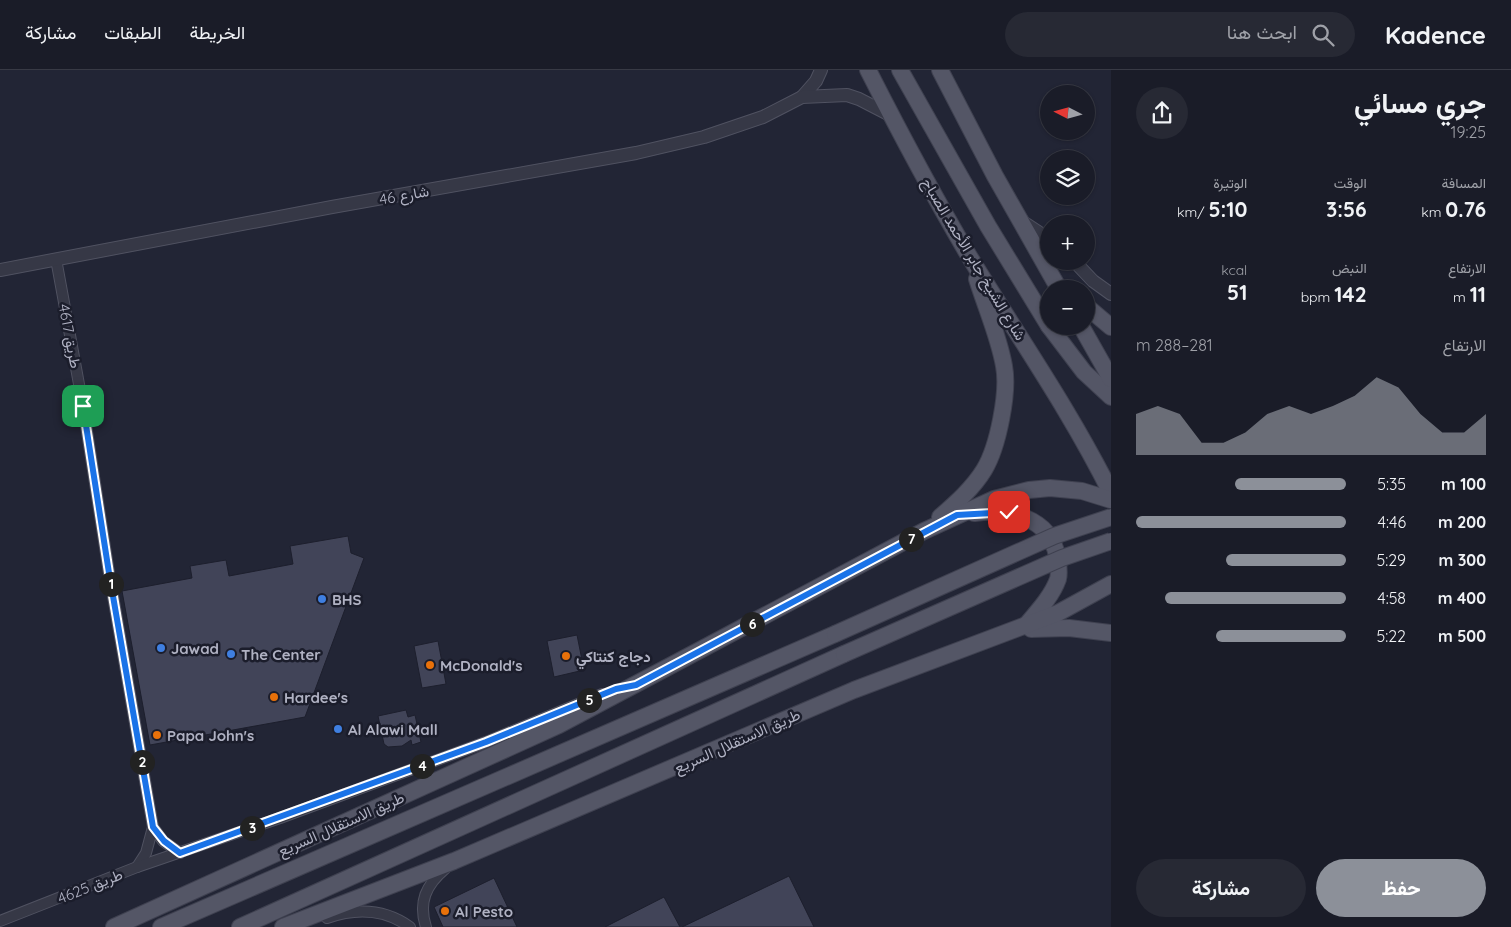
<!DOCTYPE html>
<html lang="ar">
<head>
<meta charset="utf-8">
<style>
  :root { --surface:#1a1c28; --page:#272934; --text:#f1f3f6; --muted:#9fa1a8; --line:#383a45; --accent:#8c9099 }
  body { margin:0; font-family:Quicksand,Vazirmatn,sans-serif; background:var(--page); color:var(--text); direction:rtl; height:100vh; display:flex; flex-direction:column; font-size:19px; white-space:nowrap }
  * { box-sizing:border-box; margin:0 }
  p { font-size:16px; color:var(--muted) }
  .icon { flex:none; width:28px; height:28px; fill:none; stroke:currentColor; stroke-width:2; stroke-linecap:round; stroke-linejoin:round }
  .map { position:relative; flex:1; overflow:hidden; direction:ltr }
  .sheet { display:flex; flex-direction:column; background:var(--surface); width:400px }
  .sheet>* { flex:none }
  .needle { width:32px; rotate:276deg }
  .fabs { position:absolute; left:1040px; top:15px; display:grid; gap:10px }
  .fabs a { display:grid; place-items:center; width:55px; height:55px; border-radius:50%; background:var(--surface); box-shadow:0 1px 4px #0004,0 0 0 1px var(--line); font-size:25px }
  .pin { position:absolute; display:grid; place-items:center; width:42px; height:42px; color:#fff; margin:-21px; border-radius:10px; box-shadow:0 2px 8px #0006 }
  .km { position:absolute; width:25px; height:25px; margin:-12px; border-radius:50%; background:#222; color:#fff; font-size:14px; line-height:25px; text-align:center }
  .round { display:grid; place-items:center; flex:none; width:52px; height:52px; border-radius:26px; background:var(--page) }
  .overview { display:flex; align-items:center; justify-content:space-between; height:85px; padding:0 25px }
  h1 { font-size:28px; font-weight:700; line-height:38px }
  .figures { display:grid; grid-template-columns:repeat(3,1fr); gap:8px; height:85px; padding:5px 25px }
  .figures div { display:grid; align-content:center }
  .figures b { font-size:21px; font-weight:700 }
  .figures small { font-size:14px; font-weight:400 }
  .figures p { font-size:14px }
  .chart { height:140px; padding:10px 25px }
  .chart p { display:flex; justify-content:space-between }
  .chart svg { width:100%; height:90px; margin-top:5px; fill:var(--accent); opacity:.7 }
  .action { display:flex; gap:10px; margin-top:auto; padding:10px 25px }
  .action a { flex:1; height:58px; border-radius:30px; background:var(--accent); color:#fff; font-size:20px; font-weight:700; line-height:58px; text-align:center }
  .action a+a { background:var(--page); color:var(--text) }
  ul { padding:0 25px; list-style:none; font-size:16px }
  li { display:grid; grid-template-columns:80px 60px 1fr; align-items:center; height:38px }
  li i { height:12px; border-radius:6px; background:var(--accent) }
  header { display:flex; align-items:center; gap:30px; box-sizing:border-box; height:70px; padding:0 25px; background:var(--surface); border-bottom:1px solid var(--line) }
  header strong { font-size:24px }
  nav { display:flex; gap:28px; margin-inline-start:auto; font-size:18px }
  .search { width:350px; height:45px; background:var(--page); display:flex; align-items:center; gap:12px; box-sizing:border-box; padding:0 18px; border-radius:28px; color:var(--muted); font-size:19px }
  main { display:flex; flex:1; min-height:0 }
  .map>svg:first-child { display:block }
</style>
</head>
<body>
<header>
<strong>Kadence</strong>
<div class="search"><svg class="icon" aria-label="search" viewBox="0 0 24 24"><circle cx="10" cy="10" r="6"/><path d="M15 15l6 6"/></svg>ابحث هنا</div>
<nav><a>الخريطة</a><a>الطبقات</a><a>مشاركة</a></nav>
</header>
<main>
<section class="sheet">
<div class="overview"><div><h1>جري مسائي</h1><p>19:25</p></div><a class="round"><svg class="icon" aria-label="share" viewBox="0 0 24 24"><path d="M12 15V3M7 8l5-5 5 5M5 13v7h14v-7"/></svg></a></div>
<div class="figures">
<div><p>المسافة</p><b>0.76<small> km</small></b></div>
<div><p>الوقت</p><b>3:56</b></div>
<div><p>الوتيرة</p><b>5:10<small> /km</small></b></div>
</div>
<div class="figures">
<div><p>الارتفاع</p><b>11<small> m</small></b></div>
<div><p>النبض</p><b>142<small> bpm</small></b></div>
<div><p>kcal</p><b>51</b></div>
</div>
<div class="chart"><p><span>الارتفاع</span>281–288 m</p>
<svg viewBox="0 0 160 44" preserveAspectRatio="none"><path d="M0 44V24L10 20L20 24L30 38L40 38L50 33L60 24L70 20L80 24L90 20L100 15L110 6L120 11L130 24L140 33L150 33L160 24V44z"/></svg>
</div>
<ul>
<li><b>100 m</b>5:35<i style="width:53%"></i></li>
<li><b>200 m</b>4:46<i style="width:100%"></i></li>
<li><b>300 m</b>5:29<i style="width:57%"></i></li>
<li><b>400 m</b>4:58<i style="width:86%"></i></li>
<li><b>500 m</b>5:22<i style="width:62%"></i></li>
</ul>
<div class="action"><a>حفظ</a><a>مشاركة</a></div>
</section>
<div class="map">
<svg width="1111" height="857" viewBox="0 0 1111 857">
  <rect width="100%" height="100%" fill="#222535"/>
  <g fill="#414458" stroke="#1d1f2d">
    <polygon points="348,466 351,483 364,488 305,647 150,675 122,521 192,508 190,496 226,490 229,506 293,494 290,476"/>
    <polygon points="577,565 584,600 554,607 547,571"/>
    <polygon points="438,571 446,614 422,618 414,576"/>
    <polygon points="406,640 408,647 415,645 421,672 412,675 411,670 402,676 388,677 384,674 378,646"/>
    <polygon points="789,806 814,857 682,857"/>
    <polygon points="494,808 517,857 443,857 434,837"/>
    <polygon points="664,827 680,857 605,857"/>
  </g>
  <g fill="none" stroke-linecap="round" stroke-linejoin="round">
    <g stroke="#505261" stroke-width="12">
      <g id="minor">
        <polyline points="56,189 83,336 109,503 153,757 163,771 180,783"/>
        <polyline points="137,797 146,783 153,757"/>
        <path d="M327 848C356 838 385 839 410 857"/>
        <polyline points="0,851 137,797 280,748 486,672 602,624"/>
        <path d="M426 857C418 832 426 815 445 799"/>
      </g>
    </g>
    <g stroke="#505261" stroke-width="14">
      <g id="tertiary">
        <polyline points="802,27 816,11 821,0"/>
        <polyline points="1020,150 1049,169"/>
        <polyline points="1074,191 1093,211 1111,224"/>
        <polyline points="0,200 332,137 636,83 704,67 763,47 802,27 847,25 859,29 890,45"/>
      </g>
    </g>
    <g stroke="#3f4150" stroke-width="18">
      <g id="primary">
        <path d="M868 0C900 63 933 125 969 186 1017 265 1070 340 1111 423"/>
        <polyline points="900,0 988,156 1049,256"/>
        <polyline points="940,0 995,106 1059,219"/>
        <polyline points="1086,236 1111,257"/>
        <polyline points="1049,256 1084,302 1111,327"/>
        <polyline points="1081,256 1111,309"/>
        <path d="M974 443C1008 438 1050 447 1057 486 1058 494 1060 502 1058 509 1052 526 1038 541 1027 554"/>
        <path d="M940 447C956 433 973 418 984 400 998 377 1009 322 1004 296 999 267 986 238 977 209"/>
        <polyline points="1031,559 1069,558 1111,563"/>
        <polyline points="114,857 559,655 924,461 994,429 1029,420 1050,418 1082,421 1111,430"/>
        <polyline points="161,857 835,564"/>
        <polyline points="240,857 844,584"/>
        <polyline points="283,857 454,791 854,620 1058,543 1111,514"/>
      </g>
    </g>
    <use href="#minor" stroke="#363846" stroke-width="10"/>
    <use href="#tertiary" stroke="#363846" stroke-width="12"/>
    <use href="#primary" stroke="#545666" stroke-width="16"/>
    <g stroke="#3f4150" stroke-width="18" stroke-linecap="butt">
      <g id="primary-bridge">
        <polyline points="835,564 1054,466 1111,447"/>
        <polyline points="844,584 1062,488 1111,471"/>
      </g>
    </g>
    <use href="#primary-bridge" stroke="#545666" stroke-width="16"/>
  </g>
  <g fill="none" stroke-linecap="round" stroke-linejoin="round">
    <g stroke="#fff" stroke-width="10">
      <polyline id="route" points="83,336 109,503 153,757 164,771 180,783 486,672 616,619 636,615 957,445 1009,442"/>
    </g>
    <use href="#route" stroke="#1a73e8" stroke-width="6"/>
  </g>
  <g fill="#3f7fe0" stroke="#1b1d2b" stroke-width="2">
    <circle cx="322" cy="529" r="5"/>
    <circle cx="161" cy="578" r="5"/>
    <circle cx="231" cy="584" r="5"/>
    <circle cx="338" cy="659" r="5"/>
  </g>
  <g fill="#e8710a" stroke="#1b1d2b" stroke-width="2">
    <circle cx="566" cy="586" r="5"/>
    <circle cx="430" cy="595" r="5"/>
    <circle cx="274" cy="627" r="5"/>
    <circle cx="157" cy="665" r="5"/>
    <circle cx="445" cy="841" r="5"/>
  </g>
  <g text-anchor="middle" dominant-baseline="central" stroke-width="5" stroke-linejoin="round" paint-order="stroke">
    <g font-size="15" fill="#b0b2c3" stroke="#1b1d2b">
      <text transform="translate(404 125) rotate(-10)">شارع 46</text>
      <text transform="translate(974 189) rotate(59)">شارع الشيخ جابر الأحمد الصباح</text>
      <text transform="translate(70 266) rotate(79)">طريق 4617</text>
      <text transform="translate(737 671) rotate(-24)">طريق الاستقلال السريع</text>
      <text transform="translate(341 754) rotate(-24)">طريق الاستقلال السريع</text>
      <text transform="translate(90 816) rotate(-22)">طريق 4625</text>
    </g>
    <g font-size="15" font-weight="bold" fill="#b0b2c3" stroke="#1b1d2b" text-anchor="start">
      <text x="332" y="529">BHS</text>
      <text x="171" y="578">Jawad</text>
      <text x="241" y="584">The Center</text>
      <text x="576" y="586">دجاج كنتاكي</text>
      <text x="440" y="595">McDonald's</text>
      <text x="284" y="627">Hardee's</text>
      <text x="348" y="659">Al Alawi Mall</text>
      <text x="167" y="665">Papa John's</text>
      <text x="455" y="841">Al Pesto</text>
    </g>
  </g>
</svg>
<div class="fabs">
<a><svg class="needle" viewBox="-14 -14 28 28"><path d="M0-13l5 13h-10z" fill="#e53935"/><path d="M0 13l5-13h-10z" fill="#9fa1a8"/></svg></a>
<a><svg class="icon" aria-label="layers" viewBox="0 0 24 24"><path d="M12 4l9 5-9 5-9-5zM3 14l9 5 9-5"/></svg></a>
<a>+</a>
<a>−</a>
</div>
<div class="pin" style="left:83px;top:336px;background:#1e9e55"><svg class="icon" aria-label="arrive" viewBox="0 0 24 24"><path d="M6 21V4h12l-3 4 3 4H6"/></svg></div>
<div class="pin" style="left:1009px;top:442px;background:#d93025"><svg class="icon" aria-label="check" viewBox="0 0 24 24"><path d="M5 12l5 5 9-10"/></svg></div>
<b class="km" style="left:111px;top:514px">1</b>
<b class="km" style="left:142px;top:692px">2</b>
<b class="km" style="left:252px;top:758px">3</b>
<b class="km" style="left:422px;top:696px">4</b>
<b class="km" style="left:589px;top:630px">5</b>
<b class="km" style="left:752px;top:554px">6</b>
<b class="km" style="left:911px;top:469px">7</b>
</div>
</main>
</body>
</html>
